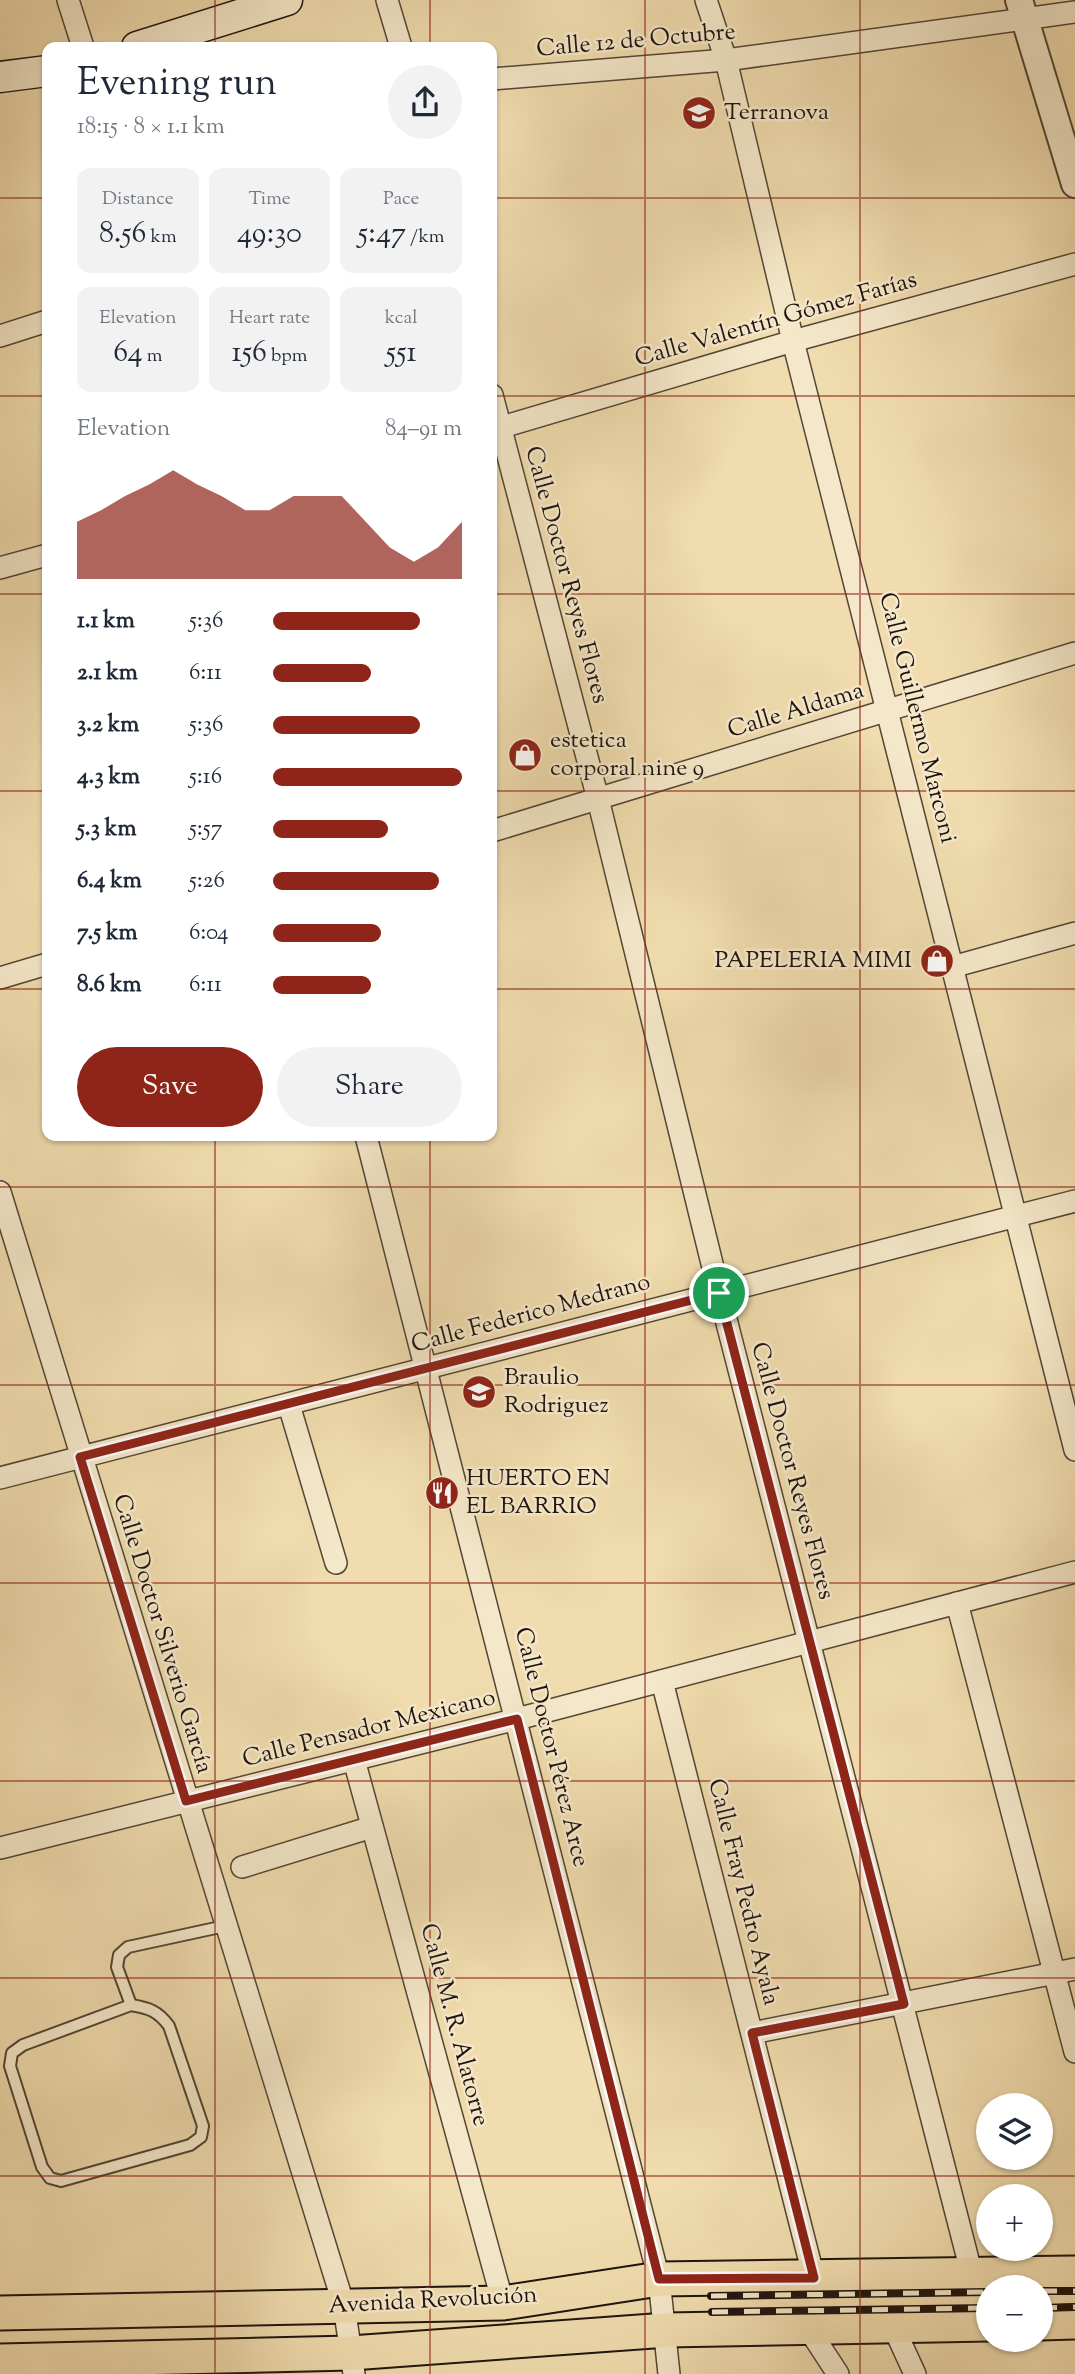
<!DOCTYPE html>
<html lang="en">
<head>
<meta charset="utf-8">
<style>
  :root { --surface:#fff; --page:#f2f2f3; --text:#1f2937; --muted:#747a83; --accent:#8f2418 }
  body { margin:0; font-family:"Sorts Mill Goudy",serif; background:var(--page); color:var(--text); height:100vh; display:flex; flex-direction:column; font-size:26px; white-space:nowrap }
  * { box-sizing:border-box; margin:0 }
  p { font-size:23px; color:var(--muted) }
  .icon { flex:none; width:38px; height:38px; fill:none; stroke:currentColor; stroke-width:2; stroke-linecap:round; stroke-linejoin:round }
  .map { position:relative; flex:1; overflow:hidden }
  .panel { position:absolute; left:42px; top:42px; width:455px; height:1099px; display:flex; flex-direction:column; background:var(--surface); border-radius:14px; box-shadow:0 2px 5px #0004 }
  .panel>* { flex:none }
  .fabs { position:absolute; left:976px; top:2093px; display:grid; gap:14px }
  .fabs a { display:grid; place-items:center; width:77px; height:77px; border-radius:50%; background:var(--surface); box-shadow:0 2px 5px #0004; font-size:35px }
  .pin { position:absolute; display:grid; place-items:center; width:60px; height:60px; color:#fff; margin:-30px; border:4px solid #fff; border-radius:50%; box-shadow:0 2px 7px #0007 }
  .round { display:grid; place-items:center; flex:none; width:74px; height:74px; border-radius:37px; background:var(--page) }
  .head { display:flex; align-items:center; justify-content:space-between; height:119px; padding:0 35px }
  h1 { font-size:38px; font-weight:600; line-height:52px }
  .stats { display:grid; grid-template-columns:repeat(3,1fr); gap:10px; height:119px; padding:7px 35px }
  .stats div { display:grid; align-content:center; border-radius:14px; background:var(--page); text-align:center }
  .stats b { font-size:30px; font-weight:600 }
  .stats small { font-size:19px; font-weight:400 }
  .stats p { font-size:19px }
  .chart { height:196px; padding:14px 35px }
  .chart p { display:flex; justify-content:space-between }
  .chart svg { width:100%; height:126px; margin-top:7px; fill:var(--accent); opacity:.7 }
  .button { display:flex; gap:14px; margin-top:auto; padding:14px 35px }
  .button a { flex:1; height:80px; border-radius:42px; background:var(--accent); color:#fff; font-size:28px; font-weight:600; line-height:80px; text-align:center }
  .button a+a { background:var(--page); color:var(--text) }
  ul { padding:0 35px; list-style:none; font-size:23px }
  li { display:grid; grid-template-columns:112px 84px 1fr; align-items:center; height:52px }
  li i { height:18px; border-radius:9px; background:var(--accent) }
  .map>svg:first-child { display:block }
</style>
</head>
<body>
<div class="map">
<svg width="1075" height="2374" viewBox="0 0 1075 2374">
  <rect width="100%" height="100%" fill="#f0dcae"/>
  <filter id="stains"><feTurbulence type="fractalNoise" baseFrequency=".00286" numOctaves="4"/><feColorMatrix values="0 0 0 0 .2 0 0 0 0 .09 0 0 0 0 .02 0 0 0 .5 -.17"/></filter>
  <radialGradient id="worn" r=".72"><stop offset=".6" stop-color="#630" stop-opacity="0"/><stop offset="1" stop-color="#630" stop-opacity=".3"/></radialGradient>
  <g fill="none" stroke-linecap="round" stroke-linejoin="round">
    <g stroke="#524636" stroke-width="14">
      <g id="service">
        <path d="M131 2005C149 2008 158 2011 169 2026L203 2126 201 2137 190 2145 61 2181 50 2178 42 2167 10 2066 12 2053 23 2045Z"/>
        <polyline points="131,2005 117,1967 119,1955 128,1947 225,1926"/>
      </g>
    </g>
    <g stroke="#524636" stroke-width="24">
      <g id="minor">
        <polyline points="68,0 83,47"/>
        <polyline points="387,0 401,47"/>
        <polyline points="706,0 726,60 793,341 1075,1450"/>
        <polyline points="492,79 726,60 1075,12"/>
        <polyline points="0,336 47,321"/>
        <polyline points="492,395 598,799 719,1292 972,2275"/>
        <polyline points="492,430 793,341 1075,264"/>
        <polyline points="0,568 47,555"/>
        <polyline points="492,831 1075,653"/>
        <polyline points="952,967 1075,933"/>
        <polyline points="0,978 47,964"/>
        <polyline points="366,1136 659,2279 669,2374"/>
        <polyline points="0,1192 344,2306 354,2374"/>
        <polyline points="289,1405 336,1563"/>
        <polyline points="0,1478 1075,1201"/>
        <polyline points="957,1603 1075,2052"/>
        <polyline points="662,1681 814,2278"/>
        <polyline points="354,1760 503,2303"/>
        <polyline points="0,1848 517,1719 1075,1572"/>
        <polyline points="242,1867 372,1827"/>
        <polyline points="752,2033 1075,1969"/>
        <polyline points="893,2326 915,2374"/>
        <polyline points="808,2328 838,2374"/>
      </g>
    </g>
    <g stroke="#524636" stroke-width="30">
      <polyline id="tertiary" points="1019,0 1075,184"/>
    </g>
    <g stroke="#1e140e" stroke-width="33">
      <g id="secondary">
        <polyline points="137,47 287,0"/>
        <polyline points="0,77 47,71"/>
      </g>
    </g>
    <g stroke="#1e140e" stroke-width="37">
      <g id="primary">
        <polyline points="0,2313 503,2303 659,2279 1075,2273"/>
        <polyline points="1041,2323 1075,2322"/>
        <polyline points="0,2361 351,2353 667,2330 989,2324"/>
      </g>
    </g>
    <use href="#service" stroke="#f5e8ca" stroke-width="10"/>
    <use href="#minor" stroke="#f5e8ca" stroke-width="21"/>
    <use href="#tertiary" stroke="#f5e8ca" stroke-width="26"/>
    <use href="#secondary" stroke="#f5e8ca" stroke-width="30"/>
    <use href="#primary" stroke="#f0dcae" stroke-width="33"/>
    <g stroke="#1e140e" stroke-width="8">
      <g id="rail">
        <polyline points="1041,2291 1075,2291"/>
        <polyline points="711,2296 989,2292"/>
        <polyline points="1041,2308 1075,2307"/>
        <polyline points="712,2312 989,2308"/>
      </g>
    </g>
    <use href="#rail" stroke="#f5e8ca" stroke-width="5" stroke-dasharray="16" stroke-linecap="butt"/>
  </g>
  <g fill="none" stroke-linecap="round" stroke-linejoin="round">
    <g stroke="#fff" stroke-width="14">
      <polygon id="route" points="719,1293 904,2004 752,2033 814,2278 659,2279 517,1719 186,1801 80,1457"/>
    </g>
    <use href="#route" stroke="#8f2418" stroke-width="9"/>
  </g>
  <path fill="none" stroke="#8f2418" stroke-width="2" stroke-opacity="0.55" d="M215 0V47M430 0V47M645 0V2374M860 0V2374M0 198H47M492 198H1075M0 396H47M492 396H1075M0 594H47M492 594H1075M0 791H47M492 791H1075M0 989H47M492 989H1075M215 1136V2374M430 1136V2374M0 1187H1075M0 1385H1075M0 1583H1075M0 1781H1075M0 1978H1075M0 2176H1075"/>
  <defs>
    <g id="school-disc" transform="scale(1.75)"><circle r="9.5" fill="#8f2418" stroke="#f5e8ca"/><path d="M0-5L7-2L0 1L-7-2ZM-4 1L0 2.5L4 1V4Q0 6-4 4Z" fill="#fff"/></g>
    <g id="shop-disc" transform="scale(1.75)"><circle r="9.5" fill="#8f2418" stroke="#f5e8ca"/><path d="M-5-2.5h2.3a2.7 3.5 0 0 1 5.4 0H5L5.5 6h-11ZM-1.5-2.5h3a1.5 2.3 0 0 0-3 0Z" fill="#fff"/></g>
    <g id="restaurant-disc" transform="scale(1.75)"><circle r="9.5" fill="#8f2418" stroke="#f5e8ca"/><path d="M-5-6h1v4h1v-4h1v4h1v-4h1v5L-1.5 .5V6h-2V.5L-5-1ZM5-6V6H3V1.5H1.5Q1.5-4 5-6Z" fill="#fff"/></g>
  </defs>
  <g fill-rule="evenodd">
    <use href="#school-disc" x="699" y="113"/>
    <use href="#shop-disc" x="525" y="755"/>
    <use href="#shop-disc" x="937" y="961"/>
    <use href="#school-disc" x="479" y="1392"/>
    <use href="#restaurant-disc" x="442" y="1493"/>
  </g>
  <g text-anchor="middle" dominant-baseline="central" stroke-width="5" stroke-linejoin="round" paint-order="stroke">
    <g font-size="24" fill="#1e140e" stroke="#f5e8ca">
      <text transform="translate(636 41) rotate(-5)">Calle 12 de Octubre</text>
      <text transform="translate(776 320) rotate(-16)">Calle Valentín Gómez Farías</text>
      <text transform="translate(566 575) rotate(75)">Calle Doctor Reyes Flores</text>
      <text transform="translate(796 711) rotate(-17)">Calle Aldama</text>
      <text transform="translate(917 718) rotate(76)">Calle Guillermo Marconi</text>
      <text transform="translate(531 1314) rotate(-15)">Calle Federico Medrano</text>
      <text transform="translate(792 1471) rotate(75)">Calle Doctor Reyes Flores</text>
      <text transform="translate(162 1634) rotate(73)">Calle Doctor Silverio García</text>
      <text transform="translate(369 1729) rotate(-14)">Calle Pensador Mexicano</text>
      <text transform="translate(551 1747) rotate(76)">Calle Doctor Pérez Arce</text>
      <text transform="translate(743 1892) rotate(76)">Calle Fray Pedro Ayala</text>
      <text transform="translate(454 2025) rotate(75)">Calle M. R. Alatorre</text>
      <text transform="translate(433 2301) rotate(-3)">Avenida Revolución</text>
    </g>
    <g font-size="24" fill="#1e140e" stroke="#f5e8ca" text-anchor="start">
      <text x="724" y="113">Terranova</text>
      <text x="550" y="741">estetica<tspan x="550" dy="28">corporal nine 9</tspan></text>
      <text x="912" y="961" text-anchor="end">PAPELERIA MIMI</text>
      <text x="504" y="1378">Braulio<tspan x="504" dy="28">Rodriguez</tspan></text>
      <text x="466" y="1479">HUERTO EN<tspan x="466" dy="28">EL BARRIO</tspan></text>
    </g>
  </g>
  <rect width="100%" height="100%" filter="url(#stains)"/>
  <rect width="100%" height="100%" fill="url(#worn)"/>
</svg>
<div class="fabs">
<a><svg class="icon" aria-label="layers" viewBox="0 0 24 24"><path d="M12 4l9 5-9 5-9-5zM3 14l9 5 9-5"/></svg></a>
<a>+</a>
<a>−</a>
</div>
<div class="pin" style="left:719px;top:1293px;background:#1e9e55"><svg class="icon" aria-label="arrive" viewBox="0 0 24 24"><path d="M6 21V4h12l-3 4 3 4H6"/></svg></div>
<section class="panel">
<div class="head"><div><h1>Evening run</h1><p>18:15 · 8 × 1.1 km</p></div><a class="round"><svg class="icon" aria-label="share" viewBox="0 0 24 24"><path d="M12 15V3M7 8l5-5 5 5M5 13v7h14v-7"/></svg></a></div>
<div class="stats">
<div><p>Distance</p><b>8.56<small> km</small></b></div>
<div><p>Time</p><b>49:30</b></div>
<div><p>Pace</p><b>5:47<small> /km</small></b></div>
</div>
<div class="stats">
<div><p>Elevation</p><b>64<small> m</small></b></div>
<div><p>Heart rate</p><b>156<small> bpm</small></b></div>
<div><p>kcal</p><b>551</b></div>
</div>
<div class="chart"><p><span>Elevation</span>84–91 m</p>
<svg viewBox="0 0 160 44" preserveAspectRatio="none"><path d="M0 44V24L10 20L20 15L30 11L40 6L50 11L60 15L70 20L80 20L90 15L100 15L110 15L120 24L130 33L140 38L150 33L160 24V44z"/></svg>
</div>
<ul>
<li><b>1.1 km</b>5:36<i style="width:78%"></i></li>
<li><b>2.1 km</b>6:11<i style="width:52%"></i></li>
<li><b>3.2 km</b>5:36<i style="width:78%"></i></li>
<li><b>4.3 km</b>5:16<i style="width:100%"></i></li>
<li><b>5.3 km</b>5:57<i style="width:61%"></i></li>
<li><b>6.4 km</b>5:26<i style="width:88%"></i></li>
<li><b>7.5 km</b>6:04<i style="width:57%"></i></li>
<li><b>8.6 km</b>6:11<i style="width:52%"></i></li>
</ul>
<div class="button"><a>Save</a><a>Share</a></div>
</section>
</div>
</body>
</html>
